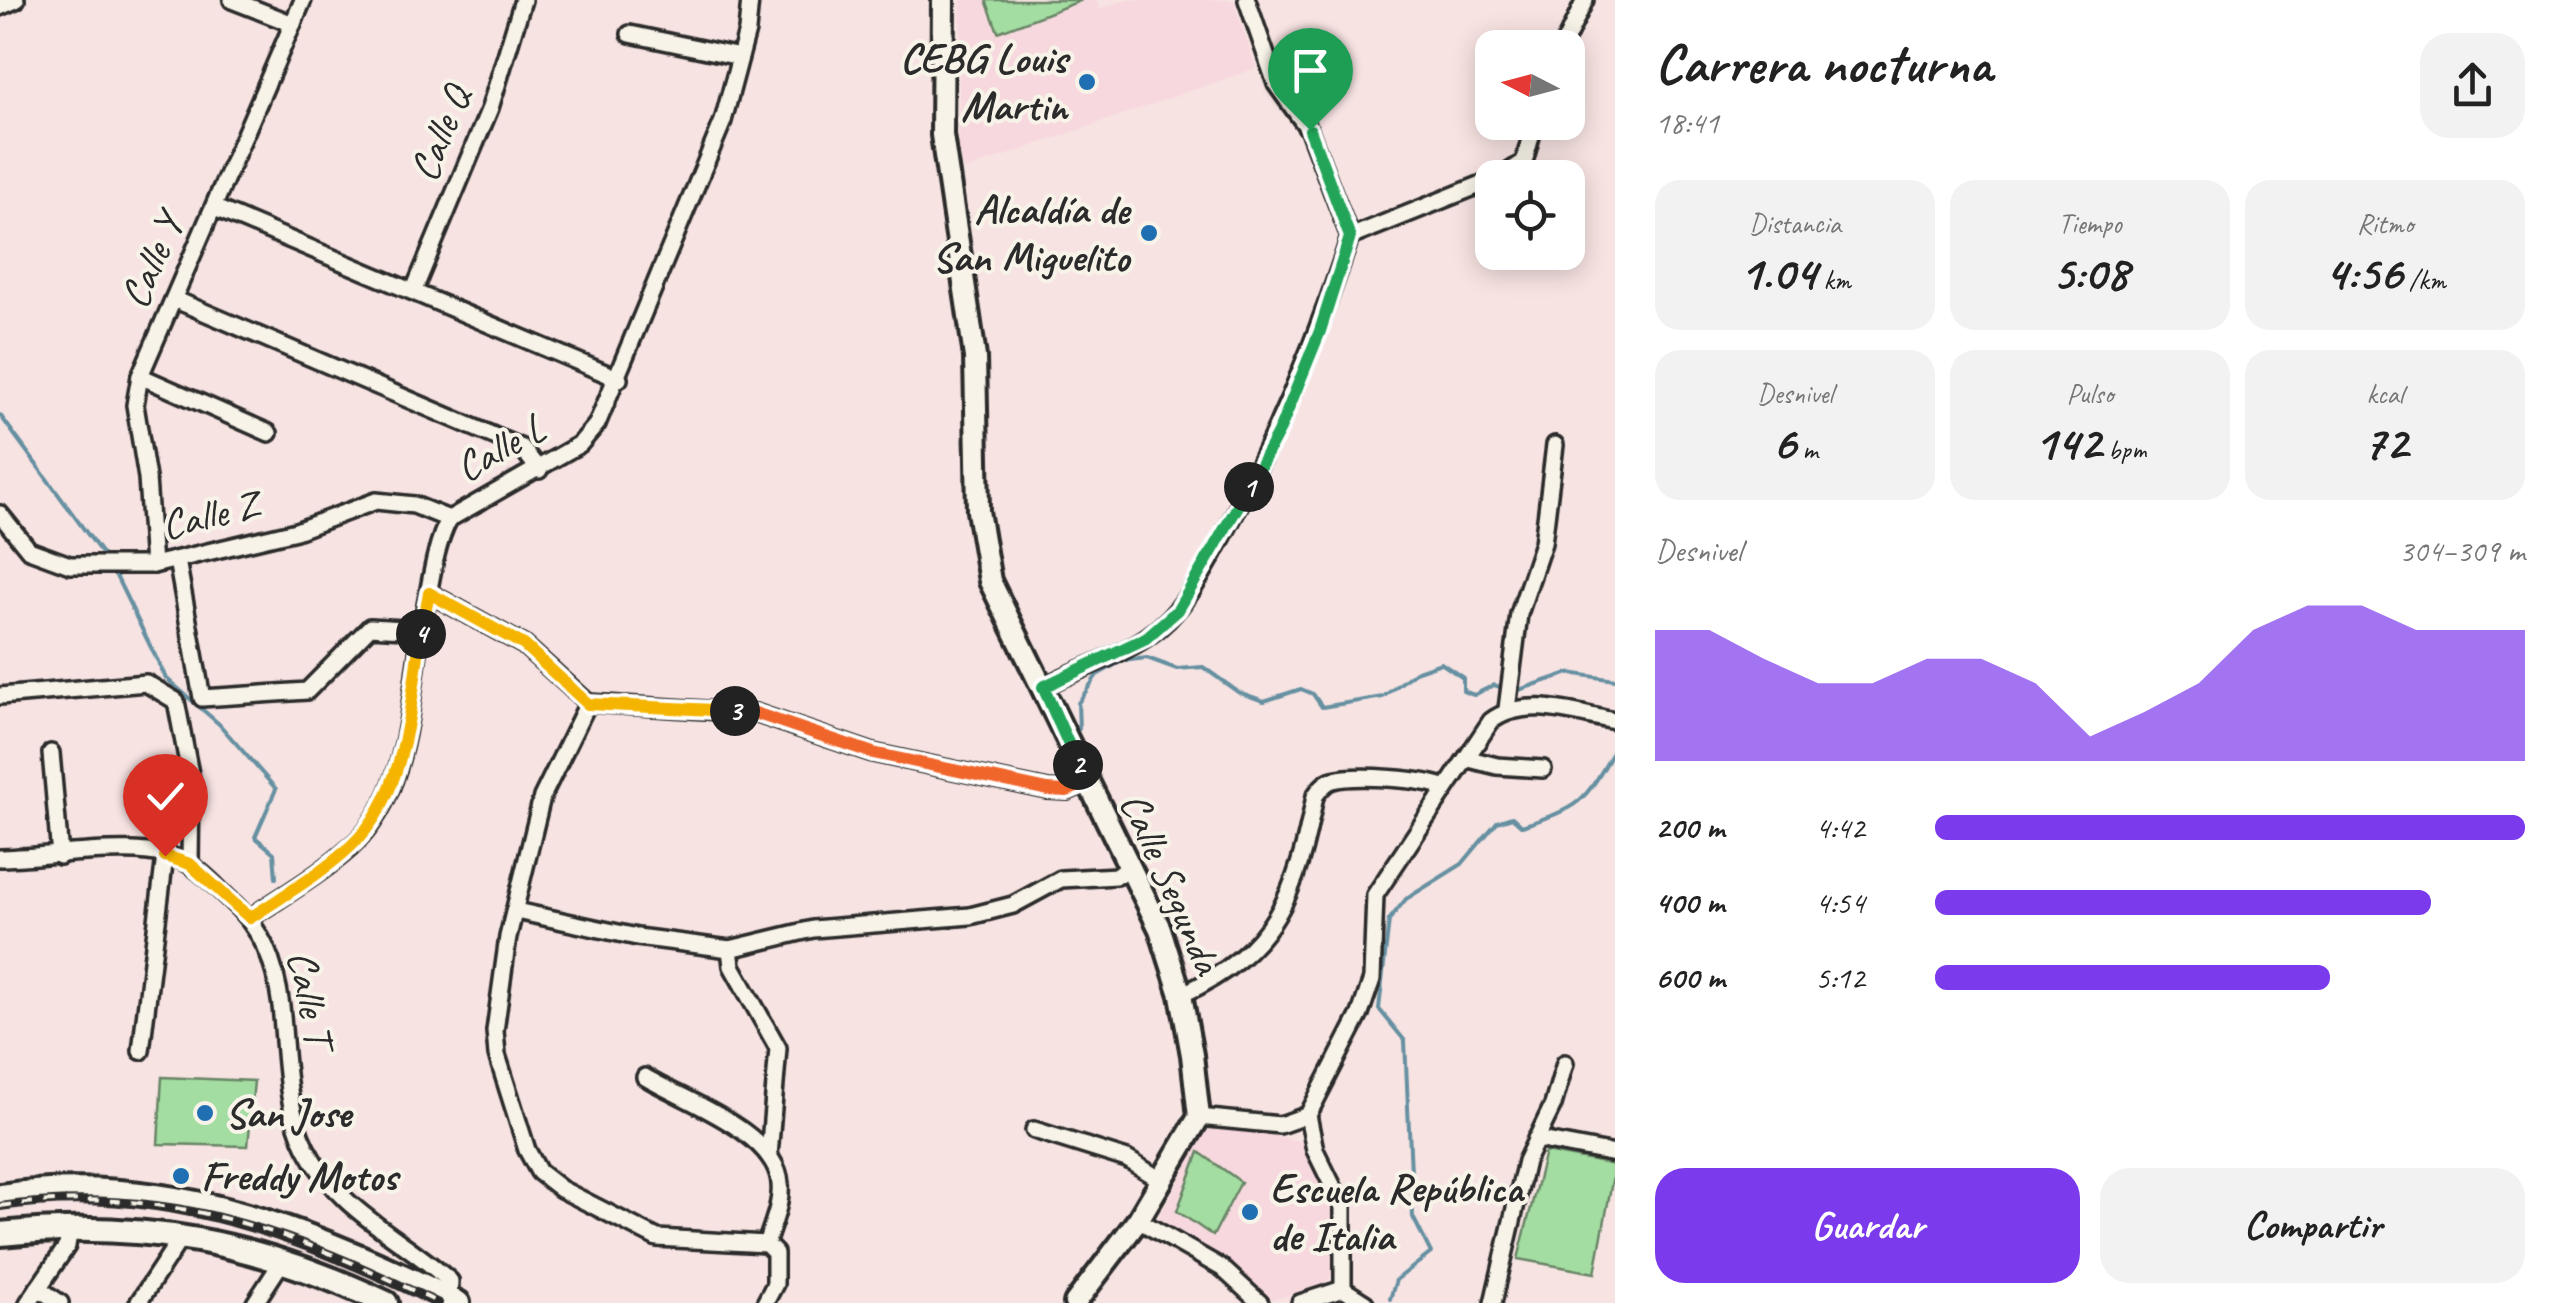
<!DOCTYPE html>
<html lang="es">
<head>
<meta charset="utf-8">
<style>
  :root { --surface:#fff; --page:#f2f2f2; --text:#222; --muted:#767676; --accent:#7c3aed }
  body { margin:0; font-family:Caveat,sans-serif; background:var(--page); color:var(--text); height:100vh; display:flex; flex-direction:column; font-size:38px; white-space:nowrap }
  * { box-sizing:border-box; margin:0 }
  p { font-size:32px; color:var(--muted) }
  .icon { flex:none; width:55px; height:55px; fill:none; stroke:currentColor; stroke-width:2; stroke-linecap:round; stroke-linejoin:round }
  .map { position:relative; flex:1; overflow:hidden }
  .details { display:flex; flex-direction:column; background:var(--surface); width:950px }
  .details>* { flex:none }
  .needle { width:65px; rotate:276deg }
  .controls { position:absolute; left:1475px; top:30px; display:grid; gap:20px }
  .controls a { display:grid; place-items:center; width:110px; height:110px; border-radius:20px; background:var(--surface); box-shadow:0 5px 25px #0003; font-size:50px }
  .pin { position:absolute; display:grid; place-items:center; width:85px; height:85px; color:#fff; margin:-102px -42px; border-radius:50% 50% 50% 0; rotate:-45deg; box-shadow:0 0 10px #0007 }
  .pin .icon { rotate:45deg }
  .km { position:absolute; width:50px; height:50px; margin:-25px; border-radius:50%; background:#222; color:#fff; font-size:28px; line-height:50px; text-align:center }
  .round { display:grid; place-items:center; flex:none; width:105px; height:105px; border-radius:30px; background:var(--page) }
  .head { display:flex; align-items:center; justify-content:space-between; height:170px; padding:0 40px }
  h1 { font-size:55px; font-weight:800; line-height:75px }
  .metrics { display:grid; grid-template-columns:repeat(3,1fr); gap:15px; height:170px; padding:10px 40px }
  .metrics div { display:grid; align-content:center; border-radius:25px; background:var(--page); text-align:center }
  .metrics b { font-size:50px; font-weight:800 }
  .metrics small { font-size:28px; font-weight:400 }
  .metrics p { font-size:28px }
  .chart { height:280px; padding:20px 40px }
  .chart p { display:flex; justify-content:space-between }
  .chart svg { width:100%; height:180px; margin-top:10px; fill:var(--accent); opacity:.7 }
  .primary-button { display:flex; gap:20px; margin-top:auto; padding:20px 40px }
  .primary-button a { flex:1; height:115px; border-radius:30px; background:var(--accent); color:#fff; font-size:40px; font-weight:800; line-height:115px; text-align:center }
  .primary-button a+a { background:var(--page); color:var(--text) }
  ul { padding:0 40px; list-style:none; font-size:32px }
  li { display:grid; grid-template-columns:160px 120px 1fr; align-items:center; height:75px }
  li i { height:25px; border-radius:12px; background:var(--accent) }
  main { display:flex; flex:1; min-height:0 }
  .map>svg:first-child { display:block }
</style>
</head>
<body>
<main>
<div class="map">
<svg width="1615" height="1303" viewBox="0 0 1615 1303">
  <rect width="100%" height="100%" fill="#f7e3e2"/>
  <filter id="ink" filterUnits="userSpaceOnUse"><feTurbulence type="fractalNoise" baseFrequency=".01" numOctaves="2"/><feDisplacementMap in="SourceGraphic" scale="20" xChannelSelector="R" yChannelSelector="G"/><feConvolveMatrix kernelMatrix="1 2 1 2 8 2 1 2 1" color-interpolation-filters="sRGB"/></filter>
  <g filter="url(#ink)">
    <g fill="#f7d8de">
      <polygon points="961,0 1096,0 1100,9 1125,0 1233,0 1256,68 964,170 958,145"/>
      <polygon points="1210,1123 1304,1142 1340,1206 1334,1272 1324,1287 1274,1299 1262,1296 1240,1270 1158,1218"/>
    </g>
    <g fill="#a4dda2" stroke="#688466" stroke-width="2.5">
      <polygon points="986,0 1079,0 1080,1 998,32"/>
      <polygon points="162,1077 254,1081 248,1146 158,1144"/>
      <polygon points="1199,1152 1241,1182 1213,1236 1177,1211"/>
      <polygon points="1545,1152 1615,1165 1595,1273 1518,1259"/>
    </g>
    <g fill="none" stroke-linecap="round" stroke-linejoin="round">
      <g stroke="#6690a1" stroke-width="4">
        <polyline points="0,415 108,562"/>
        <polyline points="113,570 166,678 219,724 276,789 255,837 274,853 276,878"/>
        <polyline points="1516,691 1569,673 1615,680"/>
        <polyline points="1079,729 1078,703 1097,675 1122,661 1147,658 1177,669 1203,667 1238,692 1264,701 1301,689 1313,694 1322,707 1383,697 1415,672 1441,663 1463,678 1463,691 1474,695 1494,685 1506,689"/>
        <path d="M1390 1299 1396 1280 1431 1253 1413 1217 1405 1041 1379 1009 1389 920 1406 899 1462 864 1497 822 1512 817 1522 826C1582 806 1583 804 1615 749"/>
      </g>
      <g stroke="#2b2b2b" stroke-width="22">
        <g id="street">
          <polyline points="232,0 293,24"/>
          <polyline points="1247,0 1276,84 1309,130 1350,237"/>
          <polyline points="0,7 16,0"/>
          <polyline points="630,34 740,57"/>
          <polyline points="1562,48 1585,0"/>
          <polyline points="1499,178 1524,162 1535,122"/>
          <polyline points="215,208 619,379"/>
          <polyline points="1350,237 1492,180"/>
          <polyline points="414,290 490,108 523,0"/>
          <polyline points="176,300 522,448 539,470"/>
          <polyline points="140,376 269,433"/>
          <polyline points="0,514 29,550 70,565 153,565 296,531 376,501 414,505 449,519"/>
          <polyline points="177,560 202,698 307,691 370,627 421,630"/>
          <polyline points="153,565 147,478 135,405 140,376 303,0"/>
          <polyline points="429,593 524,645 588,703 755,713 873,753 1048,790 1067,791 1086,783"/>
          <path d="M1043 687C1076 669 1116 658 1147 637 1186 611 1206 567 1228 527 1278 432 1317 339 1350 237"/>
          <polyline points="0,696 146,683 176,701 191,779 190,864"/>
          <polyline points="588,703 542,797 508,937 495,1031 497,1055 527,1150 539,1172 561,1189 657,1238 766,1244 775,1253 775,1284 765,1303"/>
          <polyline points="1507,709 1519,614 1543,543 1555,445"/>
          <polyline points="51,753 60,856"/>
          <polyline points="1469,759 1497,766 1543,769"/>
          <path d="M0 858C49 858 148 838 189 864 204 873 217 888 229 899 263 929 275 962 281 1006 286 1051 285 1108 306 1148 338 1211 400 1236 450 1281L449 1299"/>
          <polyline points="516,911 637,937 730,949 813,929 970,916 1013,905 1061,879 1117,876 1127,870"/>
          <path d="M250 918C284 895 321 874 351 847 413 790 409 691 424 615 431 583 434 548 449 519L580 444 597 424 723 121 747 31 750 0"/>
          <polyline points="730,949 732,966 778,1048 769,1156"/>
          <path d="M1181 995C1276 951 1297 893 1315 796 1320 789 1325 782 1333 780 1356 774 1426 779 1446 788"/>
          <polyline points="141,1051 165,856"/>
          <path d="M645 1077C682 1100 777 1132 780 1184 782 1203 772 1226 766 1244"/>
          <polyline points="1199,1117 1280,1125 1308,1115"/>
          <polyline points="1034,1130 1127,1159 1161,1180"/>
          <polyline points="1536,1139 1615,1154"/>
          <polyline points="1138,1220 1222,1268 1260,1303"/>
          <polyline points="38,1288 60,1303"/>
          <path d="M1343 1289V1207L1315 1150 1308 1115 1360 1014 1372 979 1375 895 1491 721C1526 695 1576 714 1615 721"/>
          <polyline points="1343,1289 1365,1303"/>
          <polyline points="28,1303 67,1246 70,1227"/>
          <polyline points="138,1303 182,1236"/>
          <polyline points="255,1303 283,1260"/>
          <polyline points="1300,1303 1343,1289"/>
          <polyline points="1493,1303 1526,1161 1553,1105 1565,1063"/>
        </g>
      </g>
      <g stroke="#2b2b2b" stroke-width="28">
        <polyline id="secondary" points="943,0 942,135 975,357 978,511 990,581 1160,929 1181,995 1192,1055 1199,1117 1138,1220 1075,1303"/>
      </g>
      <g stroke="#2b2b2b" stroke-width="30">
        <g id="primary">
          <path d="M0 1196C164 1171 314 1230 458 1303"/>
          <path d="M0 1234C142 1219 257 1242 386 1303"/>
        </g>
      </g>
      <use href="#street" stroke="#f7f3e8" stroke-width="15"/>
      <use href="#secondary" stroke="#f7f3e8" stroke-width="20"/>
      <use href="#primary" stroke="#f7f3e8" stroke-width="22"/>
      <g stroke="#2b2b2b" stroke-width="8">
        <path id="rail" d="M0 1206C168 1183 291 1231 439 1303"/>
      </g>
      <use href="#rail" stroke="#f7f3e8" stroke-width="4" stroke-dasharray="11" stroke-linecap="butt"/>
    </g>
  </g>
  <g fill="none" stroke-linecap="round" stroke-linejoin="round" filter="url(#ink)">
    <g stroke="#fff" stroke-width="20">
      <polyline id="split-1" points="1249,487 1280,429 1320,331 1350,237 1310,130"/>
    </g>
    <g stroke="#fff" stroke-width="20">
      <polyline id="split-2" points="1078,765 1043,687 1146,638 1178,610 1249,487"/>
    </g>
    <g stroke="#fff" stroke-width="20">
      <polyline id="split-3" points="735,711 755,713 873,753 1048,790 1067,791 1086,783 1078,765"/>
    </g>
    <g stroke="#fff" stroke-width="20">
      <polyline id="split-4" points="421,634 429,593 524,645 588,704 735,711"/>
    </g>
    <g stroke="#fff" stroke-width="20">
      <path id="split-5" d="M165 856 190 864 250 918C284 895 322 874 352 845 407 793 410 704 421 634"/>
    </g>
    <use href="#split-1" stroke="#22a559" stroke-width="12"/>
    <use href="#split-2" stroke="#22a559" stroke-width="12"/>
    <use href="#split-3" stroke="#f0652b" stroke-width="12"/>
    <use href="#split-4" stroke="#f5b400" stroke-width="12"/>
    <use href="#split-5" stroke="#f5b400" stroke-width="12"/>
  </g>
  <g fill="#1f6fb2" stroke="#f7f3e8" stroke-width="4">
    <circle cx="1087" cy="82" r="10"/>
    <circle cx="1149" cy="233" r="10"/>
    <circle cx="205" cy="1113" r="10"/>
    <circle cx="181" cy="1176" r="10"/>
    <circle cx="1250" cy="1212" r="10"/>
  </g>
  <g text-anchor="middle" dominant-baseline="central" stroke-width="8" stroke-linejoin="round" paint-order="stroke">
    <g font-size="42" font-weight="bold" fill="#2b2b2b" stroke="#f7f3e8" text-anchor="start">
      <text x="1067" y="58" text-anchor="end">CEBG Louis<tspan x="1067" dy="48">Martin</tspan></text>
      <text x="1129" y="209" text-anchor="end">Alcaldía de<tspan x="1129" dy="48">San Miguelito</tspan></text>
      <text x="225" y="1113">San Jose</text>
      <text x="201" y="1176">Freddy Motos</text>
      <text x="1270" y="1188">Escuela República<tspan x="1270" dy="48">de Italia</tspan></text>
    </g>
    <g font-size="42" fill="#2b2b2b" stroke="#f7f3e8">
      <text transform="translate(440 134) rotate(-68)">Calle Q</text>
      <text transform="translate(152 261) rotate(-66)">Calle Y</text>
      <text transform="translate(500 448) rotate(-29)">Calle L</text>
      <text transform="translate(210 515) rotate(-13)">Calle Z</text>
      <text transform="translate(1171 883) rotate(66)">Calle Segunda</text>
      <text transform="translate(310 998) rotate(79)">Calle T</text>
    </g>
  </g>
</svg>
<div class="controls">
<a><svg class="needle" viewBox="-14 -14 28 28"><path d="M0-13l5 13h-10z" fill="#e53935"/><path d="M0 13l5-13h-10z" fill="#767676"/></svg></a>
<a><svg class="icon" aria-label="locate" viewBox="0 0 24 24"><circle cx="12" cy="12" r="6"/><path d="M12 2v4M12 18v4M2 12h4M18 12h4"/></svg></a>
</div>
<div class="pin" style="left:1310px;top:130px;background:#1e9e55"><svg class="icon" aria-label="arrive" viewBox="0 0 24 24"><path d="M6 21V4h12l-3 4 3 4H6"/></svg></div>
<div class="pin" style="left:165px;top:856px;background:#d93025"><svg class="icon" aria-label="check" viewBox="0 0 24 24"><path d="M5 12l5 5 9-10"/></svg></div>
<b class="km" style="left:1249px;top:487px">1</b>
<b class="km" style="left:1078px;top:765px">2</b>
<b class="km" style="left:735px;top:711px">3</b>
<b class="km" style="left:421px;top:634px">4</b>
</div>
<section class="details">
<div class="head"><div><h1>Carrera nocturna</h1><p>18:41</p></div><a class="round"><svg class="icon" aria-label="share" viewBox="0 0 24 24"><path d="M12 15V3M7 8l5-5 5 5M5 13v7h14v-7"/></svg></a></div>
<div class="metrics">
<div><p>Distancia</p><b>1.04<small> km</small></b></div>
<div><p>Tiempo</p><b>5:08</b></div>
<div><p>Ritmo</p><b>4:56<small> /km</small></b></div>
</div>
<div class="metrics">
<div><p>Desnivel</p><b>6<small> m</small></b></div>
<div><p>Pulso</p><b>142<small> bpm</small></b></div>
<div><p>kcal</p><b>72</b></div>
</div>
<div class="chart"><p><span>Desnivel</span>304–309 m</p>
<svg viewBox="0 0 160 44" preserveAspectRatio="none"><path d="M0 44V12L10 12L20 19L30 25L40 25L50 19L60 19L70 25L80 38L90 32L100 25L110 12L120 6L130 6L140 12L150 12L160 12V44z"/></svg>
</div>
<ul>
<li><b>200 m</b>4:42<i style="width:100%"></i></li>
<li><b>400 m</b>4:54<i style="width:84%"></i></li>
<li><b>600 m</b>5:12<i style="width:67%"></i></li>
</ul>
<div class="primary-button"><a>Guardar</a><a>Compartir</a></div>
</section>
</main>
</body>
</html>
